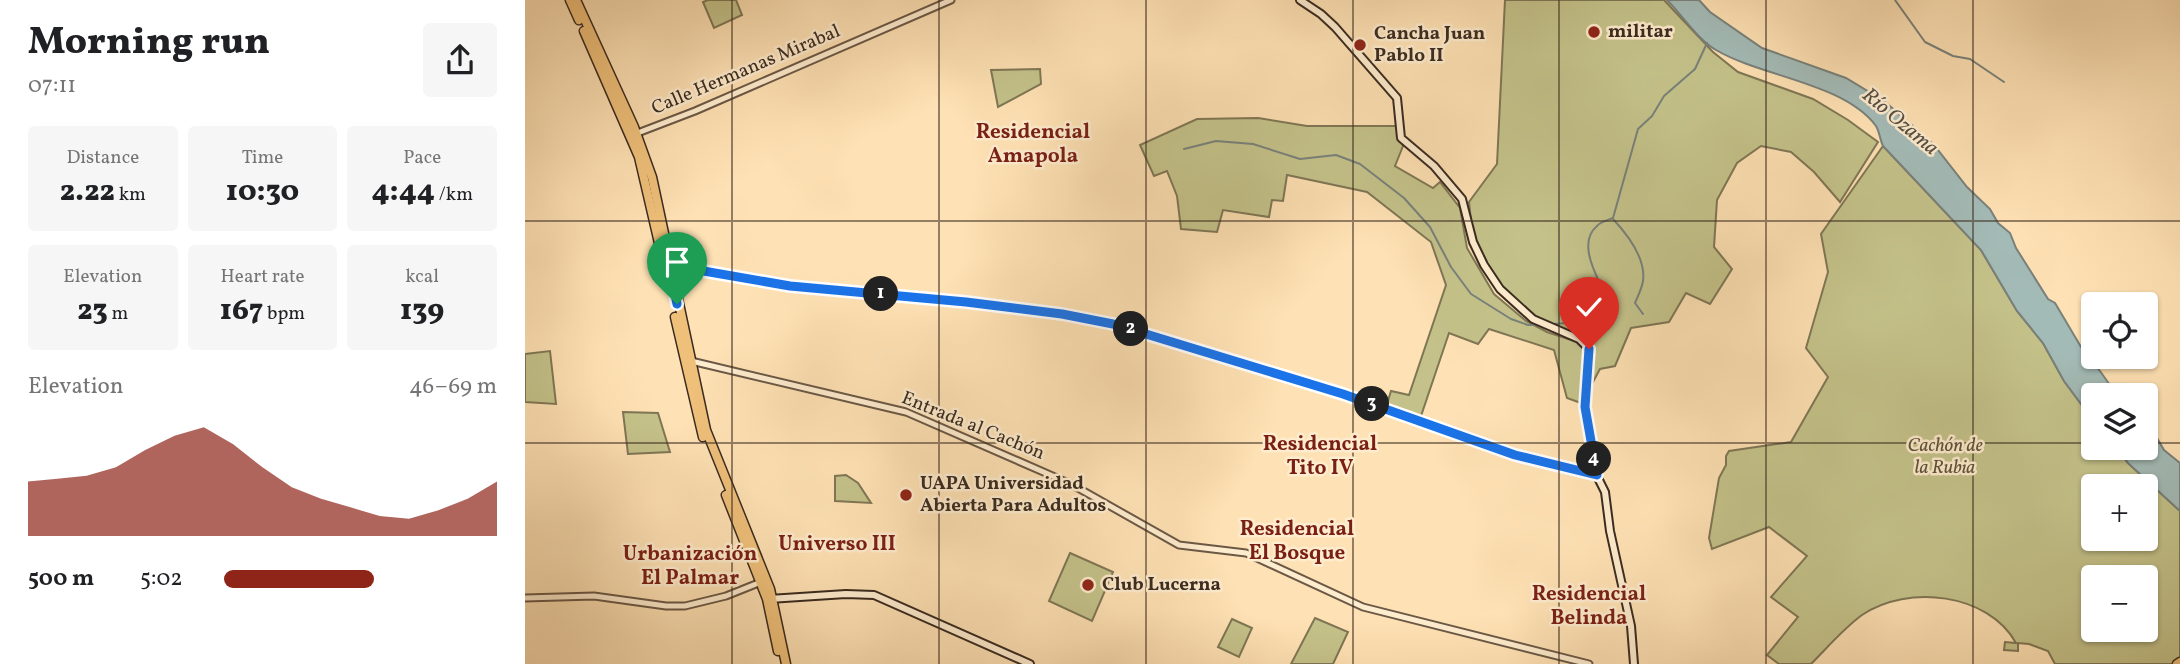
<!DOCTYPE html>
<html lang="en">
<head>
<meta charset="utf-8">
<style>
  :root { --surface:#fff; --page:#f6f6f6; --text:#202124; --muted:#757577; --accent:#8f2418 }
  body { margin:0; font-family:Vollkorn,serif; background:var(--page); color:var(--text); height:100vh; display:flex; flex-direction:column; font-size:26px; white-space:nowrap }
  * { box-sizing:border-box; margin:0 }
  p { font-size:23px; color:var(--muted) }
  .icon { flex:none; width:38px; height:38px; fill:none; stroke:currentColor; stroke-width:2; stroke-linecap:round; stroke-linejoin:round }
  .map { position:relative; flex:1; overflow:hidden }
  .sheet { display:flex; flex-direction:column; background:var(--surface); width:525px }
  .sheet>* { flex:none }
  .controls { position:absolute; left:1556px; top:292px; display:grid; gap:14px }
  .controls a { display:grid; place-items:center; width:77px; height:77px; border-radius:7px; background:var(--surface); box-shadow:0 2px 5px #0004; font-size:35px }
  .pin { position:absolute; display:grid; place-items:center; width:60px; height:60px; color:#fff; margin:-72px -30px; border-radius:50% 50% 50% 0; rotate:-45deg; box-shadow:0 0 7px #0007 }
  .pin .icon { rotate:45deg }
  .km { position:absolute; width:35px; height:35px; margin:-18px; border-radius:50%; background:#222; color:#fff; font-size:19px; line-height:35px; text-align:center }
  .round { display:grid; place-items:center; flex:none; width:74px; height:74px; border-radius:7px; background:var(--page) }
  .summary { display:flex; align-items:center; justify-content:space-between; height:119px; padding:0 28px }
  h1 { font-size:38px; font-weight:800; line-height:52px }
  .figures { display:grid; grid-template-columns:repeat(3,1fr); gap:10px; height:119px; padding:7px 28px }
  .figures div { display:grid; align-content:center; border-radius:7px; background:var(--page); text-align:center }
  .figures b { font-size:30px; font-weight:800 }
  .figures small { font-size:19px; font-weight:400 }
  .figures p { font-size:19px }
  .chart { height:196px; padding:14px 28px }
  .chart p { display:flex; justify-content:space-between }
  .chart svg { width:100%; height:126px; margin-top:7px; fill:var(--accent); opacity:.7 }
  ul { padding:0 28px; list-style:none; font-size:23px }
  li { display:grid; grid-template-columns:112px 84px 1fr; align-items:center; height:52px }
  li i { height:18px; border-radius:9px; background:var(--accent) }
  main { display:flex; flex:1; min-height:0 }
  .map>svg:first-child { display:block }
</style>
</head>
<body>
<main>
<section class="sheet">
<div class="summary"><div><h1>Morning run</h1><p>07:11</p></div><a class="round"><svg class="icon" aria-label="share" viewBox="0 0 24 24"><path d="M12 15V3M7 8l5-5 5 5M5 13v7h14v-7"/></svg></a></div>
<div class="figures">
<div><p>Distance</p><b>2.22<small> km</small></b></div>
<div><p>Time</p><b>10:30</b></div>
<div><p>Pace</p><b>4:44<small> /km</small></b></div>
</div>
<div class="figures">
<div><p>Elevation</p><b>23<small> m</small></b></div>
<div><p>Heart rate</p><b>167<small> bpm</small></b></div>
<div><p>kcal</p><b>139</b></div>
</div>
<div class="chart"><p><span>Elevation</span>46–69 m</p>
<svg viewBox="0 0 160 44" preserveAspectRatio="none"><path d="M0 44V25L10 24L20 23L30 20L40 14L50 9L60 6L70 12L80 20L90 27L100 31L110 34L120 37L130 38L140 35L150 31L160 25V44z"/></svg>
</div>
<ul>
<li><b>500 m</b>5:02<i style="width:55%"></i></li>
</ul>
</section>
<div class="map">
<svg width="1655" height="664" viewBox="0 0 1655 664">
  <rect width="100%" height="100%" fill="#fee1b4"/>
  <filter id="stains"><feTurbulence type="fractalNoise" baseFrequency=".00286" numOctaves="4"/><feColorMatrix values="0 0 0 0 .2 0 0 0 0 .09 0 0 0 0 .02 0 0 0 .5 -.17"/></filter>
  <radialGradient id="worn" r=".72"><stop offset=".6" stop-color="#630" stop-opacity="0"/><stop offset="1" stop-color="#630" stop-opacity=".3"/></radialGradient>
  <g fill="#c4c28a" stroke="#7f7655" stroke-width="2" fill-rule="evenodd">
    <polygon points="183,0 211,0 217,15 189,28 178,2"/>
    <polygon points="980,0 1139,0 1188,52 1213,72 1288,99 1323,120 1353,142 1315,202 1289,172 1266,152 1236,146 1212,163 1192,200 1189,247 1207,269 1185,304 1161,293 1144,322 1106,328 1090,366 1075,369 1062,393 1066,350 1064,342 1056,337 1008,319 976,289 948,240 944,202 972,164"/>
    <polygon points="515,69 516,84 473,107 466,70"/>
    <polygon points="733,118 782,126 873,126 878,146 870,166 908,188 915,182 935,208 942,248 969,294 1001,321 1022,332 1055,343 1059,350 1056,403 1042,398 1029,350 964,329 953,344 924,333 896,416 862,404 866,391 884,395 921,285 906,242 842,192 762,175 758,201 747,200 744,217 698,210 692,232 656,229 652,196 642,171 629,176 615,145 672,119"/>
    <path d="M1358 146 1456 250 1492 311 1518 343 1539 381 1568 420V448H1592L1603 463 1655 511V664H1530L1523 651 1504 644 1493 643V651L1479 650 1480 642 1491 643C1463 593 1383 584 1337 615 1319 628 1302 648 1286 664H1254L1242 655 1273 617 1246 597 1282 556 1244 527 1187 549 1184 538 1194 478 1201 465V456L1204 451 1266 442 1303 377 1281 348 1303 272 1296 234ZM1568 486H1620V539H1568ZM1568 578H1620V630H1568Z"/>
    <polygon points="25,351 31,404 0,402 0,354"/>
    <polygon points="98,412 133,413 145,452 103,454"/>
    <polygon points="321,475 333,483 346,503 310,501 310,476"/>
    <polygon points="545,553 588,572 567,621 524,601"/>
    <polygon points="790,618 823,632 808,664 766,664"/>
    <polygon points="707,619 727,628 714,657 693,647"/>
  </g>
  <g fill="#a3bbb7" stroke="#79817b" stroke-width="2">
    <path d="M1142 0H1174L1185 12 1237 48 1321 78 1359 101 1380 119 1409 145 1442 187 1465 209 1473 223 1485 233 1491 248 1523 299 1530 303 1559 352 1575 371 1592 395 1568 396V420L1539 381 1518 343 1492 311 1456 250 1358 146C1355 140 1355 133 1351 126 1319 83 1237 77 1191 50 1172 39 1158 16 1142 0Z"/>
    <polygon points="1621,428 1629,433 1639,450 1655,463 1655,511 1603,463 1592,448 1620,448"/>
  </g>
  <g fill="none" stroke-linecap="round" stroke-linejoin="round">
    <g stroke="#79817b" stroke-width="2">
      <polyline points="1370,0 1400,42 1428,56 1445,59 1479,82"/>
      <polyline points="659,149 691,141 728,144 775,159 811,155 835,164 879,198 905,227 926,267 946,294 986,319 1003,325 1016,325"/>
      <path d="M1088 219C1102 234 1121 259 1118 281 1117 288 1113 296 1110 303L1118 314"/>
      <path d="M1029 324C1059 324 1064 311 1076 286 1068 269 1054 241 1072 226 1075 222 1083 220 1088 218L1113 129 1127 116 1139 96 1170 69 1182 43"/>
    </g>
    <g stroke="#6b5845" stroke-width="9">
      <g id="tertiary">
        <polyline points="110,134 170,111 426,0"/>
        <polyline points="166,361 381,412 546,484 654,545 721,553 838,607 1064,664"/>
        <polyline points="0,598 69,596 141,606 160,606 201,596 236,582"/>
      </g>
    </g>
    <g stroke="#3a2b20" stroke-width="10">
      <g id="secondary">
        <polyline points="775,0 796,14 810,27 872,98 876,138 909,166 937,199 948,242 959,265 975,289 1008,319 1054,339 1064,349 1061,418 1072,476 1080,492 1085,531 1106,626 1109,664"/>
        <polyline points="139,266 265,286 441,302 537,314 588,324 818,394 990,455 1072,476"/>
        <polyline points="244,599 321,594 349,595 505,664"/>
      </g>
    </g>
    <g stroke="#3a2b20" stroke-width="11">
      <g id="primary">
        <polyline points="45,0 54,20"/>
        <polyline points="51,0 109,127 127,177 181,430 245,589 261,664"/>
        <polyline points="59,31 114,157 137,256"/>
        <polyline points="150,317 178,437"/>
        <polyline points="201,495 242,599 253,651"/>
        <polyline points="1652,664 1655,662"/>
      </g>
    </g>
    <use href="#tertiary" stroke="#feecce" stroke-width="5"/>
    <use href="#secondary" stroke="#feecce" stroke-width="6"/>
    <use href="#primary" stroke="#efc07a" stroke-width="8"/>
  </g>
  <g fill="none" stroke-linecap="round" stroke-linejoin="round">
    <g stroke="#fff" stroke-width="14">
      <polyline id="route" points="152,304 144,265 265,286 441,302 537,314 588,324 818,394 990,455 1072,475 1060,407 1064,349"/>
    </g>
    <use href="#route" stroke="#1a73e8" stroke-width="9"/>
  </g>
  <path fill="none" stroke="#3a2b20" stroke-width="2" stroke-opacity="0.55" d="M207 0V664M414 0V664M621 0V664M828 0V664M1034 0V664M1241 0V664M1448 0V664M0 221H1655M0 443H1568M1620 443H1655"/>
  <g fill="#8f2418" stroke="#feecce" stroke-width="2.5">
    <circle cx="1069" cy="32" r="7"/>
    <circle cx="835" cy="45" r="7"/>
    <circle cx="381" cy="495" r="7"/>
    <circle cx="563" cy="585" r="7"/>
  </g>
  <g text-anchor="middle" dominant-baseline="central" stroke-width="5" stroke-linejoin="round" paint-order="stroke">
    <g font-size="19" font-weight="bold" fill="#3a2b20" stroke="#feecce" text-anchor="start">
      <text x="1083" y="32">militar</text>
      <text x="849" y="34">Cancha Juan<tspan x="849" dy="22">Pablo II</tspan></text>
      <text x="395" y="484">UAPA Universidad<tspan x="395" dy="22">Abierta Para Adultos</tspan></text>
      <text x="577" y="585">Club Lucerna</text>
    </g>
    <g font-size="19" fill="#3a2b20" stroke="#feecce">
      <text transform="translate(221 70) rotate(-23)">Calle Hermanas Mirabal</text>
      <text transform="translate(448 426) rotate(22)">Entrada al Cachón</text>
    </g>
    <g font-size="19" font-style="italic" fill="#5c513a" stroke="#feecce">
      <text x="1420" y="446">Cachón de<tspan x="1420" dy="22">la Rubia</tspan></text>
    </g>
    <g font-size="21" font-style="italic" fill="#544f46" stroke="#feecce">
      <text transform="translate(1375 122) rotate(40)">Río Ozama</text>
    </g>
    <g font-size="21" font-weight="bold" fill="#7a1f14" stroke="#feecce">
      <text x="508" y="132">Residencial<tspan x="508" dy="24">Amapola</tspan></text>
      <text x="795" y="444">Residencial<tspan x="795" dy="24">Tito IV</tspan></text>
      <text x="772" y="529">Residencial<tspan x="772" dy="24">El Bosque</tspan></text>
      <text x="312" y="544">Universo III</text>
      <text x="165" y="554">Urbanización<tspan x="165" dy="24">El Palmar</tspan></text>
      <text x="1064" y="594">Residencial<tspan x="1064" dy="24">Belinda</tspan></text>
    </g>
  </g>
  <rect width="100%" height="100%" filter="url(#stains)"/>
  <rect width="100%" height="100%" fill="url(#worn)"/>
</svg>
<div class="controls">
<a><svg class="icon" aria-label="locate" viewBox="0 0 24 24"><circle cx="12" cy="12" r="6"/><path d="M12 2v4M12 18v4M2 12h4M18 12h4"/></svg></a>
<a><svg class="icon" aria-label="layers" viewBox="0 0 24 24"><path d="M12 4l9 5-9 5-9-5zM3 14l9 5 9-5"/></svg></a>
<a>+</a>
<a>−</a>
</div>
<div class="pin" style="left:152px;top:304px;background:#1e9e55"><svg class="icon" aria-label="arrive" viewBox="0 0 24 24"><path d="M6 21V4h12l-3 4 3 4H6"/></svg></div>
<div class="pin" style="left:1064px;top:349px;background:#d93025"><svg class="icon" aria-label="check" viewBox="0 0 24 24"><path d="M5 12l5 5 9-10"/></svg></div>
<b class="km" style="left:356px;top:294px">1</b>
<b class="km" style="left:606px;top:329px">2</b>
<b class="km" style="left:847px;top:404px">3</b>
<b class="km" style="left:1069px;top:459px">4</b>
</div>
</main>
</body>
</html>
